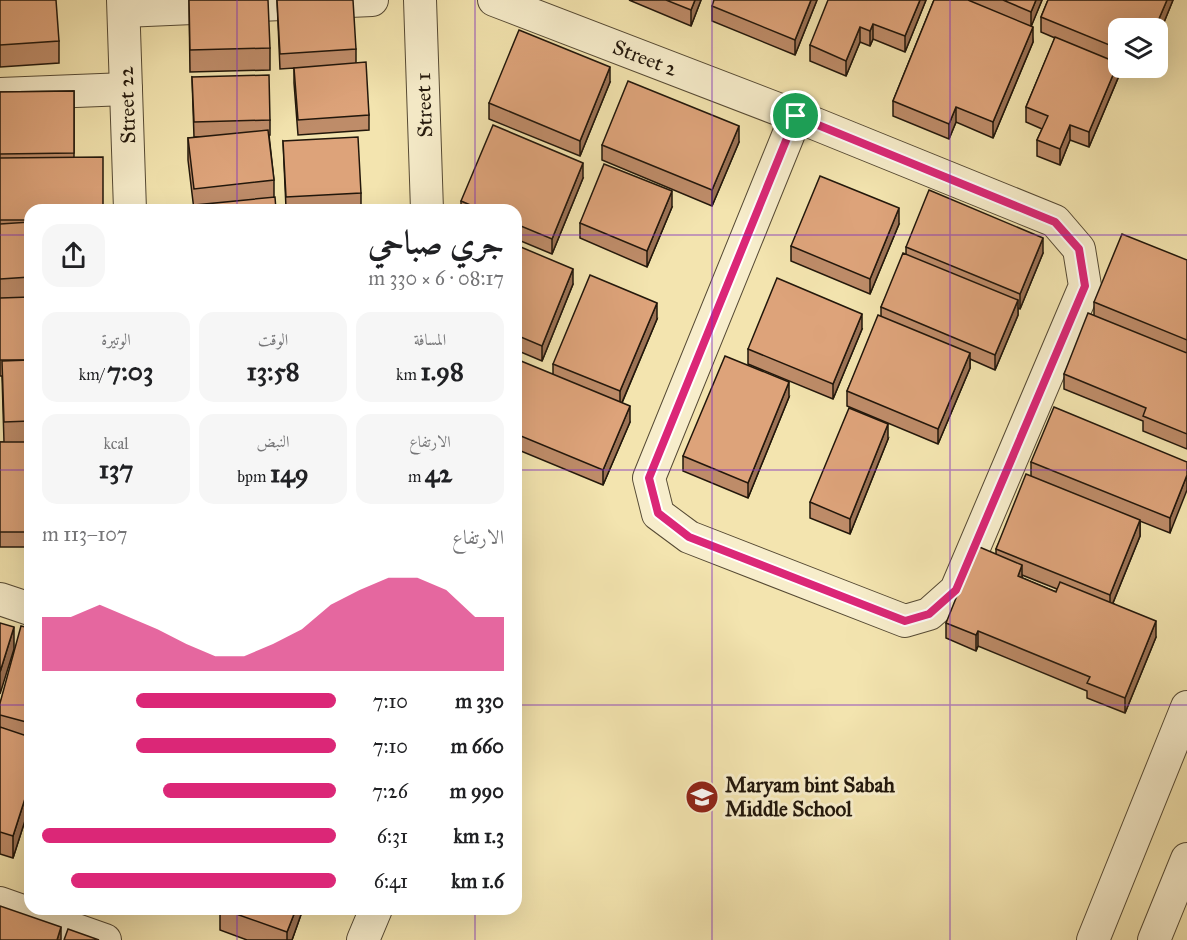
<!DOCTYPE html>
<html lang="ar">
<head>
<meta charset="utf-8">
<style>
  :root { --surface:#fff; --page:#f6f6f6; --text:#202124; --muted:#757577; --accent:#db2777 }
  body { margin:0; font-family:"IM FELL Great Primer",Amiri,serif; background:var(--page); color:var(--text); direction:rtl; height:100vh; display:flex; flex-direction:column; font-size:22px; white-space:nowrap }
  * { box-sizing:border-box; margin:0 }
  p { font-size:20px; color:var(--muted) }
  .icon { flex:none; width:33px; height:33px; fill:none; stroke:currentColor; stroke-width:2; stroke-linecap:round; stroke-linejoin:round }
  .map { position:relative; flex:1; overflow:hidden; direction:ltr }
  .drawer { position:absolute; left:24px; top:204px; width:498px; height:711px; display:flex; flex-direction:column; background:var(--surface); border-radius:18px; box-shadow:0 6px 24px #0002; direction:rtl }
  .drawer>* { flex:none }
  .buttons { position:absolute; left:1108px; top:18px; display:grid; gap:12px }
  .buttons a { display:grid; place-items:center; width:60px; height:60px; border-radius:12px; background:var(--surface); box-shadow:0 6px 24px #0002; font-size:30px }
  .pin { position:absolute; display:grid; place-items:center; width:51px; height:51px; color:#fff; margin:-26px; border:3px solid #fff; border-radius:50%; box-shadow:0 2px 6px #0007 }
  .round { display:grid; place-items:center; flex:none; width:63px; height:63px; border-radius:18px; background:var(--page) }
  .head { display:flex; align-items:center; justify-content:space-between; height:102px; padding:0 18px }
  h1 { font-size:33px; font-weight:800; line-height:45px }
  .metrics { display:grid; grid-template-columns:repeat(3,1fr); gap:9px; height:102px; padding:6px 18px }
  .metrics div { display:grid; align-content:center; border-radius:15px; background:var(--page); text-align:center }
  .metrics b { font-size:26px; font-weight:800 }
  .metrics small { font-size:16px; font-weight:400 }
  .metrics p { font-size:16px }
  .chart { height:168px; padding:12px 18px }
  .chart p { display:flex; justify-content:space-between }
  .chart svg { width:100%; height:108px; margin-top:6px; fill:var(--accent); opacity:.7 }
  ul { padding:0 18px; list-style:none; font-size:20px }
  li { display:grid; grid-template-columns:96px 72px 1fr; align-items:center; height:45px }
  li i { height:15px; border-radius:8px; background:var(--accent) }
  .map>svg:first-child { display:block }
</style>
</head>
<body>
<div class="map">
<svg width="1187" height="940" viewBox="0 0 1187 940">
  <rect width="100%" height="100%" fill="#f3e4af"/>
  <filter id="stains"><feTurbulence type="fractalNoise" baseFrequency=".00333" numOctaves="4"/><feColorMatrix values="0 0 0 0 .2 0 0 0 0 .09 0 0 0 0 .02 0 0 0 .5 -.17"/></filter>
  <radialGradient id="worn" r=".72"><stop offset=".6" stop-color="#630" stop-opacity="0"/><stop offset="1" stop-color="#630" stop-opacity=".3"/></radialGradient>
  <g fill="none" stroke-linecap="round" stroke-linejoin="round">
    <g stroke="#564a34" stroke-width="34">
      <g id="minor">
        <polyline points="123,0 130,210"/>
        <polyline points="420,0 427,210"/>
        <polyline points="494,0 796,116 1055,221 1079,249 1085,286 956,590 929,614 905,621 689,537 658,514 649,478 796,116"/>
        <polyline points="124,11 372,0"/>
        <polyline points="0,94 126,89"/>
        <polyline points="0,599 30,609"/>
        <polyline points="0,903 105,940"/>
        <polyline points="363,940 376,909"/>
        <polyline points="1093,940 1187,707"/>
        <polyline points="1154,940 1187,859"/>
      </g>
    </g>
    <use href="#minor" stroke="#f7edcb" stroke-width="32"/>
  </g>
  <g fill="#be8c69" stroke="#22170b" stroke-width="1.5" fill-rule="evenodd">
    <polygon points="0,0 59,41 59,63 0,67"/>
    <polygon points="189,0 270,48 270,70 190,72"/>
    <polygon points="277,0 356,49 356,63 369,115 369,130 298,135 294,83 294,68 280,69"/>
    <polygon points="629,0 701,0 691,26"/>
    <polygon points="817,0 795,55 712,21 712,6"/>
    <polygon points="926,0 905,52 873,39 870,46 860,42 846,76 810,61 810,45"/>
    <polygon points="934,0 1042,0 1031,26 1033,42 993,138 956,122 949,139 893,116 893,101"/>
    <polygon points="1048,0 1173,0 1158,37 1158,28 1119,28 1119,64 1118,64 1118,78 1089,147 1070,140 1060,165 1037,156 1037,140 1042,129 1026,122 1026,107 1055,38 1041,32 1041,17"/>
    <polygon points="1127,68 1146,68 1143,74"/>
    <polygon points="192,77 270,120 270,135 269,135 274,180 274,197 276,210 194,210 188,160 188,138 201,137 194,137"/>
    <polygon points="610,82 580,156 489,119 489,103"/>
    <polygon points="74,91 74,157 30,210 30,547 0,547 0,442 4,442 2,376 0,376 0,92"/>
    <polygon points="283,141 361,193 361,210 286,208"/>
    <polygon points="739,142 712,206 602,160 602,145"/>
    <polygon points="583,178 552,254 516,239 516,210 461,210 461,201"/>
    <polygon points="672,207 647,267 580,238 580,223"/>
    <polygon points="899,224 870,294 791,261 791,246"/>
    <polygon points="516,245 573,284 542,361 516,350"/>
    <polygon points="906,247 1043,253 1020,309 1018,308 1018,315 995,370 970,359 970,368 938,444 847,406 847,391 881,316 881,307 906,254"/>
    <polygon points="1187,260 1187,449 1143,431 1143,421 1064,389 1064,374 1094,316 1094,302"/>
    <polygon points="657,319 622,403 630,422 603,485 516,449 516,372 553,374 553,364"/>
    <polygon points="862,329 833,399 748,364 748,349"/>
    <polygon points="789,397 748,498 683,471 683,456"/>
    <polygon points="888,439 850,534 810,518 810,502"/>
    <path d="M1031 462H1187L1170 533 1140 521V536L1113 603 1156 637 1125 713 1087 698V691L978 646 976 651 946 638V623L996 554V549L1031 476ZM1022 575 1057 589 1056 592 1022 578Z"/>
    <polygon points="30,628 30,805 13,858 0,854 0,703"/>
    <polygon points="30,827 30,863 26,862 26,840"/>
    <polygon points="220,909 303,909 292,940 247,940 220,930"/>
  </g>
  <g fill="#9b7255" stroke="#22170b" stroke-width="1.5">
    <polygon points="695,0 701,0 691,26 691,10"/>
    <polygon points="811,0 817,0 795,55 795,40"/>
    <polygon points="920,0 926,0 905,52 905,36"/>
    <polygon points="1036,0 1042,0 1031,27 1031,12"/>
    <polygon points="1167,0 1173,0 1158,37 1158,28 1155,28"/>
    <polygon points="873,24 873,39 870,46 870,31"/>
    <polygon points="860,27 860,42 846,76 846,61"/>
    <polygon points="1033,27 1033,42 993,138 993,122"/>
    <polygon points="1118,63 1118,78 1089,147 1089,132"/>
    <polygon points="610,67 610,82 580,156 580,141"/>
    <polygon points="956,107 956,122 949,139 949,124"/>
    <polygon points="1070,125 1070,140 1060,165 1060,149"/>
    <polygon points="739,126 739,142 712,206 712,190"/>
    <polygon points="583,163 583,178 552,254 552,239"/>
    <polygon points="672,191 672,207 647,267 647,251"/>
    <polygon points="899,208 899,224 870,294 870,279"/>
    <polygon points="1043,238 1043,253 1020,309 1020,294"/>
    <polygon points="573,269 573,284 542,361 542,346"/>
    <polygon points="1018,300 1018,315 995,370 995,355"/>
    <polygon points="657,303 657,319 620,407 620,391"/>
    <polygon points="862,314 862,329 833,399 833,384"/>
    <polygon points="970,353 970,368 938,444 938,429"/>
    <polygon points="789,382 789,397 748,498 748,483"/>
    <polygon points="630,406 630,422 603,485 603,470"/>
    <polygon points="888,424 888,439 850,534 850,519"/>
    <polygon points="1187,475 1187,490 1170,533 1170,518"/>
    <polygon points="1140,520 1140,536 1110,610 1110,595"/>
    <polygon points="1022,565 1022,580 1018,576"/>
    <polygon points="1156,621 1156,637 1125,713 1125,698"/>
    <polygon points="14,627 14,649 0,694 0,672"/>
    <polygon points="978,631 978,646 976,651 976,635"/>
    <polygon points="30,783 30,805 13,858 13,836"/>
    <polygon points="296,909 303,909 292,940 287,940 287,932"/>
    <polygon points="61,927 61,940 57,940"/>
  </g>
  <g fill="#dda37a" stroke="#22170b" stroke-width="1.5">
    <polygon points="0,0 56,0 59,41 0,45"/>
    <polygon points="189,0 268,0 270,48 190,50"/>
    <polygon points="277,0 353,0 356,49 280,54"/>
    <polygon points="666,0 695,0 691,10"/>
    <polygon points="714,0 811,0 795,40 712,6"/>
    <polygon points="828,0 920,0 905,36 873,24 870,31 860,27 846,61 810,45"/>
    <polygon points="934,0 968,0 1033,27 993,122 956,107 949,124 893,101"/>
    <polygon points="1003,0 1036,0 1031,12"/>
    <polygon points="1048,0 1167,0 1155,28 1119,28 1119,49 1041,17"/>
    <polygon points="519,30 610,67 580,141 489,103"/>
    <polygon points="1055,37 1118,63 1089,132 1070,125 1060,149 1037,140 1048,116 1026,107"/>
    <polygon points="366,62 369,115 298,120 294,68"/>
    <polygon points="269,75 270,120 194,122 192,77"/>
    <polygon points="628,81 739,126 712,190 602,145"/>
    <polygon points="74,91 74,153 0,154 0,92"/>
    <polygon points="493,125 583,163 552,239 516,224 516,210 482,210 461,201"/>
    <polygon points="268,130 274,180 194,189 188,138"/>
    <polygon points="358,137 361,193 286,197 283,141"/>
    <polygon points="103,157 103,210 30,210 30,220 0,220 0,158"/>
    <polygon points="604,164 672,191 647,251 580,223"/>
    <polygon points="820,176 899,208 870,279 791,246"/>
    <polygon points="929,190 1043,238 1020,294 906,247"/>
    <polygon points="275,197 276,210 196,210 195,205"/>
    <polygon points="361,206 361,210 283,210 283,208"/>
    <polygon points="30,222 30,277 0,279 0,224"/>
    <polygon points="1122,234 1187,260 1187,340 1094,302"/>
    <polygon points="516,245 573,269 542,346 516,335"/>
    <polygon points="903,253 1018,300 995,355 881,307"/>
    <polygon points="590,275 657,303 620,391 553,364"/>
    <polygon points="777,278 862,314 833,384 748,349"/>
    <polygon points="30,297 30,360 0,360 0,298"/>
    <polygon points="1088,313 1187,353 1187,434 1143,416 1146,408 1064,374"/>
    <polygon points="878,315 970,353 938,429 847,391"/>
    <polygon points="725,356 789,382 748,483 683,456"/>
    <polygon points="30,360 30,421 4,422 2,361"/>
    <polygon points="521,361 630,406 603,470 516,434 516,372"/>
    <polygon points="1054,407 1187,462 1187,475 1170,518 1031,462"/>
    <polygon points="849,408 888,424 850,519 810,502"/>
    <rect x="0" y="442" width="30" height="90"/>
    <polygon points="1026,474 1140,520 1110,595 996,549"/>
    <polygon points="977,546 1022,565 1018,576 1056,592 1060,582 1156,621 1125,698 1087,683 1090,677 978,631 976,635 946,623"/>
    <polygon points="0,623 14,627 0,672"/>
    <polygon points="21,626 30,628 30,723 0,715 0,703"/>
    <polygon points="0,727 30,737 30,783 13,836 0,832"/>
    <polygon points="30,827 30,841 26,840"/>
    <polygon points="0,906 61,927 57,940 0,940"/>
    <polygon points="222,909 296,909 287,932"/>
    <polygon points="68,929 99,940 64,940"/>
  </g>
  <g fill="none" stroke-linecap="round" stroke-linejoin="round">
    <g stroke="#fff" stroke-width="12">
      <polygon id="route" points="796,116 1055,222 1079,249 1085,286 956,590 929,614 905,621 689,537 658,513 649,478"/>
    </g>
    <use href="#route" stroke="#db2777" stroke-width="8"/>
  </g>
  <path fill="none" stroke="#7b2cbf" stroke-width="1.5" stroke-opacity="0.55" d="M237 0V210M475 0V210M712 0V940M950 0V940M0 235H30M516 235H1187M0 470H30M516 470H1187M0 705H30M516 705H1187M237 909V940M475 909V940"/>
  <defs>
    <g id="school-disc" transform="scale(1.725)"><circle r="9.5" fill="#8f2418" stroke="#f7edcb"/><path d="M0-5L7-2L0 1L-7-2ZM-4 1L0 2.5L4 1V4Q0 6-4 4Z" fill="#fff"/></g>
  </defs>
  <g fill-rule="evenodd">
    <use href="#school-disc" x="702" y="797"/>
  </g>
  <g text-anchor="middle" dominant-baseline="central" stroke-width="6" stroke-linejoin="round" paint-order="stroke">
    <g font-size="21" fill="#22170b" stroke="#f7edcb">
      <text transform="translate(645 58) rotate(21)">Street 2</text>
      <text transform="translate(127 105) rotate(-92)">Street 22</text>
      <text transform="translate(424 105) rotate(-92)">Street 1</text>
    </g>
    <g font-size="21" font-weight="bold" fill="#22170b" stroke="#f7edcb" text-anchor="start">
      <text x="725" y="785">Maryam bint Sabah<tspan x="725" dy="24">Middle School</tspan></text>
    </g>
  </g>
  <rect width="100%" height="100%" filter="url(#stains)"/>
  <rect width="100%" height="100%" fill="url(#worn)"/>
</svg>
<div class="buttons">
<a><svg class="icon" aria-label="layers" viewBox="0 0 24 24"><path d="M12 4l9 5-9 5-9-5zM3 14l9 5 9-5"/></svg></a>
</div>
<div class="pin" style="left:796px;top:116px;background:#1e9e55"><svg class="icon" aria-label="arrive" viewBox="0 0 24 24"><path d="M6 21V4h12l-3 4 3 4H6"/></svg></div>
<section class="drawer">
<div class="head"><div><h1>جري صباحي</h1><p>08:17 · 6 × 330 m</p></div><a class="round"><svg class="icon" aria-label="share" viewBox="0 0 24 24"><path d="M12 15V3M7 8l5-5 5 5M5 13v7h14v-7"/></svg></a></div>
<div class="metrics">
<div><p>المسافة</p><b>1.98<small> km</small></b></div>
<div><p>الوقت</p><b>13:58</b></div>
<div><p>الوتيرة</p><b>7:03<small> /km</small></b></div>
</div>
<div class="metrics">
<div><p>الارتفاع</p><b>42<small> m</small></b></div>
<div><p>النبض</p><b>149<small> bpm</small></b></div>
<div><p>kcal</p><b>137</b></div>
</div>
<div class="chart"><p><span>الارتفاع</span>107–113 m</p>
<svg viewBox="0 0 160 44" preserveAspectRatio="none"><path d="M0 44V22L10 22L20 17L30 22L40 27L50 33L60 38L70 38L80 33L90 27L100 17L110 11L120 6L130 6L140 11L150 22L160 22V44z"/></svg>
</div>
<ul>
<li><b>330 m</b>7:10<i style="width:68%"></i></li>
<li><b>660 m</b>7:10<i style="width:68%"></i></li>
<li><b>990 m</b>7:26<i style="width:59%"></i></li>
<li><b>1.3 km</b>6:31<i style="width:100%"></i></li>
<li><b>1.6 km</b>6:41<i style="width:90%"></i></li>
</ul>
</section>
</div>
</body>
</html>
